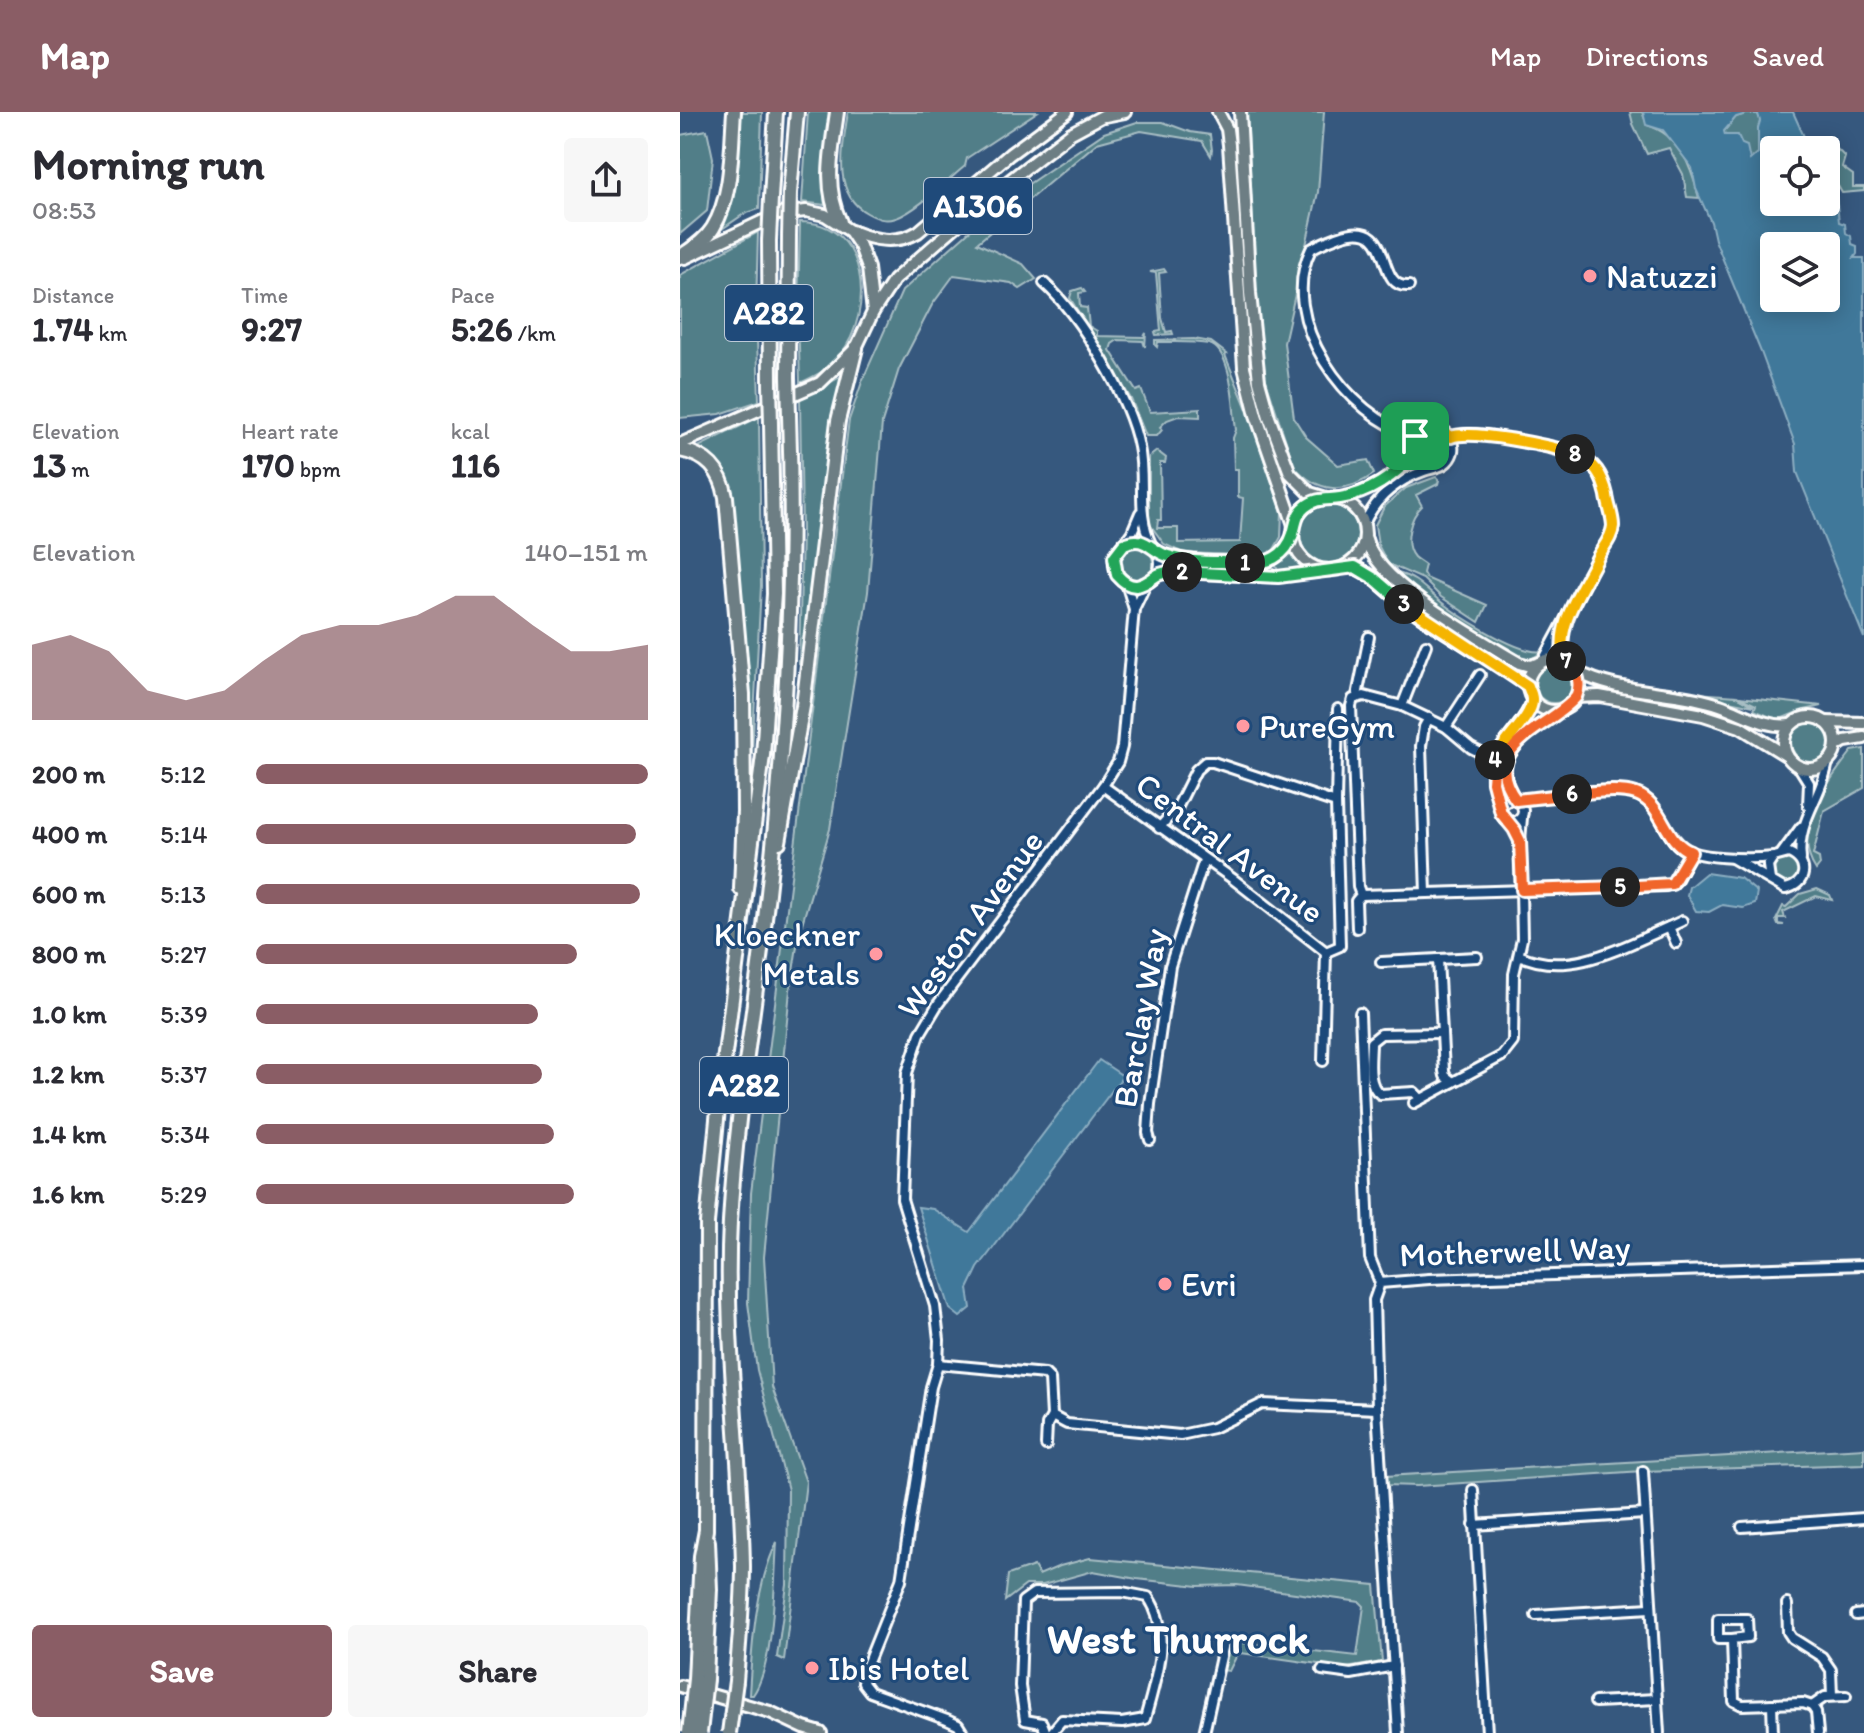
<!DOCTYPE html>
<html lang="en">
<head>
<meta charset="utf-8">
<style>
  :root { --surface:#fff; --page:#f7f7f7; --text:#2b2b33; --muted:#7c7c81; --accent:#8a5d65 }
  body { margin:0; font-family:Itim,sans-serif; background:var(--page); color:var(--text); height:100vh; display:flex; flex-direction:column; font-size:30px; white-space:nowrap }
  * { box-sizing:border-box; margin:0 }
  p { font-size:26px; color:var(--muted) }
  .icon { flex:none; width:44px; height:44px; fill:none; stroke:currentColor; stroke-width:2; stroke-linecap:round; stroke-linejoin:round }
  .map { position:relative; flex:1; overflow:hidden }
  .details { display:flex; flex-direction:column; background:var(--surface); width:680px }
  .details>* { flex:none }
  .fabs { position:absolute; left:1080px; top:24px; display:grid; gap:16px }
  .fabs a { display:grid; place-items:center; width:80px; height:80px; border-radius:8px; background:var(--surface); box-shadow:0 4px 20px #0003; font-size:40px }
  .pin { position:absolute; display:grid; place-items:center; width:68px; height:68px; color:#fff; margin:-34px; border-radius:16px; box-shadow:0 4px 12px #0006 }
  .km { position:absolute; width:40px; height:40px; margin:-20px; border-radius:50%; background:#222; color:#fff; font-size:22px; line-height:40px; text-align:center }
  .round { display:grid; place-items:center; flex:none; width:84px; height:84px; border-radius:8px; background:var(--page) }
  .summary { display:flex; align-items:center; justify-content:space-between; height:136px; padding:0 32px }
  h1 { font-size:44px; font-weight:700; line-height:60px }
  .metrics { display:grid; grid-template-columns:repeat(3,1fr); gap:12px; height:136px; padding:8px 32px }
  .metrics div { display:grid; align-content:center }
  .metrics b { font-size:34px; font-weight:700 }
  .metrics small { font-size:22px; font-weight:400 }
  .metrics p { font-size:22px }
  .chart { height:224px; padding:16px 32px }
  .chart p { display:flex; justify-content:space-between }
  .chart svg { width:100%; height:144px; margin-top:8px; fill:var(--accent); opacity:.7 }
  .action { display:flex; gap:16px; margin-top:auto; padding:16px 32px }
  .action a { flex:1; height:92px; border-radius:8px; background:var(--accent); color:#fff; font-size:32px; font-weight:700; line-height:92px; text-align:center }
  .action a+a { background:var(--page); color:var(--text) }
  ul { padding:0 32px; list-style:none; font-size:26px }
  li { display:grid; grid-template-columns:128px 96px 1fr; align-items:center; height:60px }
  li i { height:20px; border-radius:10px; background:var(--accent) }
  header { display:flex; align-items:center; gap:48px; box-sizing:border-box; height:112px; padding:0 40px; background:var(--accent); color:#fff }
  header strong { font-size:38px }
  nav { display:flex; gap:44px; margin-inline-start:auto; font-size:28px }
  main { display:flex; flex:1; min-height:0 }
  .map>svg:first-child { display:block }
</style>
</head>
<body>
<header>
<strong>Map</strong>
<nav><a>Map</a><a>Directions</a><a>Saved</a></nav>
</header>
<main>
<section class="details">
<div class="summary"><div><h1>Morning run</h1><p>08:53</p></div><a class="round"><svg class="icon" aria-label="share" viewBox="0 0 24 24"><path d="M12 15V3M7 8l5-5 5 5M5 13v7h14v-7"/></svg></a></div>
<div class="metrics">
<div><p>Distance</p><b>1.74<small> km</small></b></div>
<div><p>Time</p><b>9:27</b></div>
<div><p>Pace</p><b>5:26<small> /km</small></b></div>
</div>
<div class="metrics">
<div><p>Elevation</p><b>13<small> m</small></b></div>
<div><p>Heart rate</p><b>170<small> bpm</small></b></div>
<div><p>kcal</p><b>116</b></div>
</div>
<div class="chart"><p><span>Elevation</span>140–151 m</p>
<svg viewBox="0 0 160 44" preserveAspectRatio="none"><path d="M0 44V21L10 18L20 23L30 35L40 38L50 35L60 26L70 18L80 15L90 15L100 12L110 6L120 6L130 15L140 23L150 23L160 21V44z"/></svg>
</div>
<ul>
<li><b>200 m</b>5:12<i style="width:100%"></i></li>
<li><b>400 m</b>5:14<i style="width:97%"></i></li>
<li><b>600 m</b>5:13<i style="width:98%"></i></li>
<li><b>800 m</b>5:27<i style="width:82%"></i></li>
<li><b>1.0 km</b>5:39<i style="width:72%"></i></li>
<li><b>1.2 km</b>5:37<i style="width:73%"></i></li>
<li><b>1.4 km</b>5:34<i style="width:76%"></i></li>
<li><b>1.6 km</b>5:29<i style="width:81%"></i></li>
</ul>
<div class="action"><a>Save</a><a>Share</a></div>
</section>
<div class="map">
<svg width="1184" height="1621" viewBox="0 0 1184 1621">
  <rect width="100%" height="100%" fill="#36587e"/>
  <filter id="ink" filterUnits="userSpaceOnUse"><feTurbulence type="fractalNoise" baseFrequency=".0125" numOctaves="2"/><feDisplacementMap in="SourceGraphic" scale="16" xChannelSelector="R" yChannelSelector="G"/><feConvolveMatrix kernelMatrix="1 2 1 2 8 2 1 2 1" color-interpolation-filters="sRGB"/></filter>
  <g filter="url(#ink)">
    <g fill="#517e88" stroke="#a8bec4" stroke-width="2">
      <polygon points="58,0 82,0 79,97 64,102 39,119"/>
      <polygon points="128,0 149,0 142,63 145,93 122,90"/>
      <path d="M168 0H357L287 46 285 54C268 68 235 100 216 106 205 110 196 106 187 101 151 81 163 34 168 0Z"/>
      <path d="M567 0H644L638 80 604 231 614 306 626 325 658 353 688 348 694 362C666 382 638 382 614 354L586 268 579 230Z"/>
      <path d="M950 0H962L967 13C1000 23 1011 54 1019 86L1007 85 1003 62 989 36 967 42 953 12Z"/>
      <path d="M1066 2H1078L1081 9 1078 16V41L1070 48C1062 35 1061 25 1044 23V19L1056 5Z"/>
      <polygon points="457,10 483,10 510,20 530,23 532,38 531,44 522,29 461,19 417,31 297,131 343,152 356,167 340,177 331,171 274,163 252,193 219,257 202,311 188,480 150,717 119,822 110,878 84,1145 92,1275 126,1370 104,1548 97,1545 107,1473 108,1378 77,1258 68,1191 71,1081 169,308 183,267 222,179 322,90 424,21"/>
      <polygon points="27,18 33,46 27,99 0,122 0,23"/>
      <polygon points="1157,37 1165,45 1162,55 1173,63 1173,75 1184,75 1184,79 1162,81 1153,65"/>
      <path d="M120 110C189 110 195 200 160 243 150 257 135 264 120 271L118 199Z"/>
      <polygon points="78,120 76,196 79,289 40,302 0,306 0,163"/>
      <polygon points="484,157 486,160 479,161 482,206 486,220 492,219 493,222 476,223 475,220 481,219 476,161 470,160"/>
      <polygon points="402,176 405,180 399,181 400,195 407,196 409,214 417,219 417,224 464,225 466,221 465,235 463,229 438,228 432,232 430,238 456,279 461,277 470,300 520,297 520,305 498,304 487,308 480,315 482,318 477,324 466,324 451,287 390,186 392,179"/>
      <path d="M514 227 531 230 547 242 545 243 567 297 602 400 601 425 593 439 585 444 503 441 484 432 469 411V345L477 339 486 346 485 351H480L481 408H478L477 416H498V431L560 430 563 386 558 385V357H554L553 326 556 318C553 298 553 238 529 232 513 229 494 230 478 230L477 235 475 233V228Z"/>
      <polygon points="164,263 122,553 119,552 122,419 120,286"/>
      <path d="M79 305 81 474 72 642H68L61 503 50 376C45 356 35 346 18 335Z"/>
      <circle cx="753" cy="336" r="14"/>
      <path d="M756 365 759 368 758 372 736 383 742 394C731 404 722 431 734 445 737 448 741 450 745 453L743 461 746 466 807 493 799 510 761 485 743 467 708 452 698 433 695 413 704 395 726 376Z"/>
      <circle cx="649" cy="422" r="29"/>
      <circle cx="457" cy="451" r="16"/>
      <polygon points="609,438 623,456 599,461 595,452"/>
      <polygon points="503,452 579,456 592,453 595,460 503,455"/>
      <path d="M718 461C737 467 740 472 754 484 773 501 841 545 864 539L851 547 833 543 772 505 716 463Z"/>
      <circle cx="874" cy="572" r="19"/>
      <polygon points="1003,580 1057,584 1074,594"/>
      <polygon points="1059,585 1142,594 1120,599 1098,608 1074,598 1076,593"/>
      <circle cx="1131" cy="630" r="20"/>
      <path d="M1184 637V676L1144 699 1133 743 1139 746 1140 753 1136 758C1110 720 1148 669 1172 639Z"/>
      <circle cx="1107" cy="759" r="13"/>
      <polygon points="1137,777 1150,783 1152,788 1136,784 1103,800 1105,806 1098,806 1098,812 1104,813 1098,813 1096,808 1103,794 1106,795 1120,782"/>
      <polygon points="1184,1336 1184,1352 963,1359 737,1374 706,1373 706,1364"/>
      <path d="M97 1430C94 1471 95 1551 73 1583H69C72 1533 75 1475 97 1430Z"/>
      <polygon points="410,1446 695,1473 702,1550 666,1556 561,1541 557,1543 549,1559 541,1558 547,1532 555,1530 677,1544 684,1494 680,1490 557,1473 518,1474 457,1467 413,1459 363,1473 346,1473 325,1489 328,1463 354,1454 359,1463 380,1454"/>
    </g>
    <g fill="#40789a" stroke="#8caec2" stroke-width="2" fill-rule="evenodd">
      <path d="M963 0H1113L1130 38H1094V90H1146V67L1156 83 1159 110 1165 112 1166 121 1171 124 1172 132 1177 134V142L1174 146H1184V526L1117 360 1115 332 1081 240 1035 128 1031 110 1016 77 1012 56 983 18 966 13ZM1066 2H1078L1080 9 1078 16V41L1070 48 1067 34 1062 32 1058 23H1045L1044 19 1056 5ZM1094 134H1146V186H1094Z"/>
      <polygon points="1026,761 1060,766 1077,780 1075,792 1063,796 1042,793 1029,800 1016,799 1007,783 1009,775"/>
      <polygon points="419,948 443,964 298,1156 288,1177 291,1196 280,1205 270,1197 238,1095 253,1097 289,1120"/>
    </g>
    <g fill="none" stroke-linecap="round" stroke-linejoin="round">
      <g stroke="#fff" stroke-width="14">
        <g id="minor">
          <path d="M364 171C401 204 450 287 459 335 466 368 456 401 471 432"/>
          <path d="M729 174C693 177 717 104 660 124 650 128 640 131 631 137 596 207 667 305 735 324"/>
          <path d="M771 325C793 316 836 329 861 333 902 340 920 347 928 390 929 397 933 407 933 414 932 427 922 436 917 446 900 481 881 515 863 549"/>
          <path d="M657 387C686 380 715 366 733 342"/>
          <path d="M684 412C696 385 716 369 744 359 752 356 761 356 767 350 782 335 768 315 750 314L735 324 732 337 739 351 752 356"/>
          <circle cx="457" cy="451" r="23"/>
          <polyline points="444,431 452,420 460,401"/>
          <path d="M478 440C498 448 574 457 592 448 601 444 607 431 613 424"/>
          <polyline points="477,463 494,460 598,465 649,458"/>
          <polyline points="446,471 454,497"/>
          <polyline points="885,509 881,538 886,550"/>
          <polyline points="677,584 689,525"/>
          <polyline points="722,594 746,533"/>
          <path d="M885 596C853 616 804 645 836 688 867 687 925 673 954 682 980 689 980 715 997 732 1012 748 1072 747 1094 745"/>
          <polyline points="766,615 800,563"/>
          <polyline points="1119,655 1129,671 1128,694"/>
          <polyline points="423,674 553,767 646,840"/>
          <circle cx="832" cy="699" r="11"/>
          <path d="M821 698C819 685 811 674 812 660 815 632 844 614 853 587"/>
          <polyline points="479,716 497,696 516,658 525,650 533,650 656,691"/>
          <polyline points="1102,741 1121,715"/>
          <path d="M1052 746 1105 777C1127 773 1130 750 1109 741L1094 745 1088 754 1090 768"/>
          <path d="M1121 747C1116 710 1143 684 1148 649"/>
          <polyline points="746,781 741,634 744,615 749,606"/>
          <polyline points="681,783 986,774 996,769 1011,740"/>
          <polyline points="989,815 1002,809"/>
          <polyline points="677,816 676,789 681,783 678,775 671,594 673,587 684,584 722,594 766,615 791,636 815,648"/>
          <path d="M839 843C888 867 944 834 989 815L996 831"/>
          <polyline points="758,847 764,959 765,964 773,970"/>
          <polyline points="701,850 797,845"/>
          <polyline points="680,901 690,1146 700,1171"/>
          <polyline points="643,949 646,840 660,834 656,691 658,597"/>
          <path d="M741 987 734 980 700 982C686 972 691 946 691 930L701 922 762 921"/>
          <polyline points="734,991 822,944 833,930 834,862 842,827 840,729 842,706"/>
          <polyline points="470,1028 468,1021 470,992 490,854 524,748"/>
          <polyline points="258,1252 365,1262 370,1267 372,1304 387,1312 500,1323 533,1316 582,1292 697,1297"/>
          <polyline points="366,1333 367,1313 372,1304"/>
          <polyline points="963,1359 979,1621"/>
          <polyline points="793,1378 807,1621"/>
          <polyline points="794,1413 965,1402"/>
          <polyline points="1062,1415 1184,1406"/>
          <polyline points="1107,1492 1108,1520 1112,1526 1142,1545 1151,1558 1152,1584"/>
          <polyline points="856,1503 970,1496"/>
          <polyline points="1176,1503 1184,1502"/>
          <polyline points="1052,1527 1068,1525 1067,1507 1038,1507 1038,1527 1052,1527 1054,1589 1062,1593 1123,1591 1132,1594"/>
          <polyline points="642,1558 671,1562 714,1554"/>
          <polyline points="915,1590 977,1587"/>
          <polyline points="1092,1592 1093,1621"/>
          <polyline points="1132,1594 1145,1585 1166,1584"/>
          <polyline points="1132,1594 1136,1600 1138,1621"/>
          <polyline points="283,1621 278,1613 267,1608 190,1580 183,1571 185,1558 221,1468 251,1275 258,1252 259,1228 255,1194 222,1087 227,961 240,922 258,892 423,674 438,650 442,635 454,497 466,472"/>
          <path d="M366 1621 362 1611 345 1608 340 1574 343 1489 354 1481 442 1480 468 1485C493 1520 475 1569 465 1607L442 1611 382 1608 371 1621"/>
          <polyline points="524,1621 544,1531"/>
          <polyline points="718,1621 697,1297 694,1188 700,1171 749,1167 1184,1153"/>
        </g>
      </g>
      <g stroke="#fff" stroke-width="16">
        <g id="major">
          <polyline points="538,0 547,17 549,33 564,255 576,303 614,413"/>
          <polyline points="560,0 570,181 579,269 589,305 610,361 630,381 646,386"/>
          <polyline points="425,4 445,0"/>
          <path d="M171 119C193 128 216 133 238 120L330 42 387 0"/>
          <polyline points="193,200 214,168 321,75 391,21 430,0"/>
          <polyline points="0,332 140,271 176,236 193,200 188,156 180,134 170,119 145,103 126,99 98,102 5,146"/>
          <circle cx="649" cy="422" r="36"/>
          <path d="M686 427C696 471 799 527 839 551L850 554 860 551"/>
          <path d="M666 454C686 456 698 471 713 483 755 518 805 541 848 574"/>
          <circle cx="874" cy="573" r="26"/>
          <path d="M896 559C939 583 993 577 1040 593 1063 601 1085 616 1110 613"/>
          <polyline points="896,585 919,584 1023,603 1060,615 1107,644"/>
          <circle cx="1130" cy="631" r="26"/>
          <polyline points="1145,610 1184,611"/>
          <polyline points="1156,634 1165,629 1184,626"/>
          <polyline points="0,1574 90,1600 124,1616 141,1621"/>
        </g>
      </g>
      <g stroke="#fff" stroke-width="18">
        <g id="highway">
          <path d="M157 0C152 38 143 74 160 110"/>
          <polyline points="110,81 117,0"/>
          <polyline points="91,86 96,0"/>
          <polyline points="89,129 90,273"/>
          <path d="M0 145C11 137 25 129 33 116 53 83 51 37 54 0"/>
          <polyline points="108,265 109,124"/>
          <path d="M0 338C27 343 41 358 46 385L63 582 64 699 61 777"/>
          <polyline points="99,730 123,594 158,309 176,236"/>
          <polyline points="15,1567 21,1444 26,1418 27,1111 38,997 83,643 94,482 91,312"/>
          <polyline points="26,1567 30,1477 28,1429"/>
          <path d="M56 1569C59 1531 63 1493 63 1454 61 1339 44 1225 50 1110 56 1000 76 890 88 781 106 620 115 465 109 303"/>
        </g>
      </g>
      <use href="#minor" stroke="#1f4a7a" stroke-width="8"/>
      <use href="#major" stroke="#6d7e84" stroke-width="10"/>
      <use href="#highway" stroke="#6d7e84" stroke-width="12"/>
      <g stroke="#fff" stroke-width="18" stroke-linecap="butt">
        <g id="highway-bridge">
          <polyline points="109,124 110,81"/>
          <polyline points="89,129 91,86"/>
          <polyline points="108,265 109,303"/>
          <polyline points="90,273 91,312"/>
          <polyline points="9,1621 15,1567"/>
          <polyline points="20,1621 26,1567"/>
          <polyline points="49,1621 56,1569"/>
        </g>
      </g>
      <use href="#highway-bridge" stroke="#6d7e84" stroke-width="12"/>
    </g>
  </g>
  <g fill="none" stroke-linecap="round" stroke-linejoin="round" filter="url(#ink)">
    <g stroke="#fff" stroke-width="16">
      <path id="split-1" d="M565 451C586 453 606 445 613 422 616 412 616 402 625 395 636 385 648 388 660 386 688 382 716 364 733 342L732 333 735 324"/>
    </g>
    <g stroke="#fff" stroke-width="16">
      <path id="split-2" d="M502 460C494 460 483 459 476 464 461 475 452 480 437 463L434 445 444 432C465 422 470 439 488 444 512 452 540 449 565 451"/>
    </g>
    <g stroke="#fff" stroke-width="16">
      <polyline id="split-3" points="502,460 598,465 675,455 695,467 724,492"/>
    </g>
    <g stroke="#fff" stroke-width="16">
      <path id="split-4" d="M724 492 848 574C849 578 852 582 852 587 854 604 821 631 815 648"/>
    </g>
    <g stroke="#fff" stroke-width="16">
      <polyline id="split-5" points="815,648 813,670 821,701 834,717 840,729 842,778 940,775"/>
    </g>
    <g stroke="#fff" stroke-width="16">
      <path id="split-6" d="M892 682C911 681 937 676 956 682 984 692 983 729 1011 740L992 772 940 775"/>
    </g>
    <g stroke="#fff" stroke-width="16">
      <path id="split-7" d="M886 549C897 560 902 570 896 585 872 615 795 634 836 688L892 682"/>
    </g>
    <g stroke="#fff" stroke-width="16">
      <path id="split-8" d="M886 549C872 517 903 476 917 447 922 436 932 427 933 414 933 404 928 393 927 383 922 362 915 351 895 342"/>
    </g>
    <g stroke="#fff" stroke-width="16">
      <path id="split-9" d="M735 324 744 316 757 315 771 325C792 317 871 334 895 342"/>
    </g>
    <use href="#split-1" stroke="#22a559" stroke-width="10"/>
    <use href="#split-2" stroke="#22a559" stroke-width="10"/>
    <use href="#split-3" stroke="#22a559" stroke-width="10"/>
    <use href="#split-4" stroke="#f5b400" stroke-width="10"/>
    <use href="#split-5" stroke="#f0652b" stroke-width="10"/>
    <use href="#split-6" stroke="#f0652b" stroke-width="10"/>
    <use href="#split-7" stroke="#f0652b" stroke-width="10"/>
    <use href="#split-8" stroke="#f5b400" stroke-width="10"/>
    <use href="#split-9" stroke="#f5b400" stroke-width="10"/>
  </g>
  <g fill="#ff9aa2" stroke="#1f4a7a" stroke-width="3">
    <circle cx="910" cy="164" r="8"/>
    <circle cx="563" cy="614" r="8"/>
    <circle cx="196" cy="842" r="8"/>
    <circle cx="485" cy="1172" r="8"/>
    <circle cx="132" cy="1556" r="8"/>
  </g>
  <g text-anchor="middle" dominant-baseline="central" stroke-width="6" stroke-linejoin="round" paint-order="stroke">
    <g fill="#1f4a7a" stroke="#bcc9d7" stroke-width="2">
      <rect x="244" y="66" width="108" height="56" rx="6"/>
      <rect x="45" y="173" width="88" height="56" rx="6"/>
      <rect x="20" y="945" width="88" height="56" rx="6"/>
    </g>
    <g font-size="32" font-weight="bold" fill="#fff">
      <text x="298" y="94">A1306</text>
      <text x="89" y="201">A282</text>
      <text x="64" y="973">A282</text>
    </g>
    <g font-size="34" fill="#fff" stroke="#1f4a7a" text-anchor="start">
      <text x="926" y="164">Natuzzi</text>
      <text x="579" y="614">PureGym</text>
      <text x="180" y="822" text-anchor="end">Kloeckner<tspan x="180" dy="39">Metals</tspan></text>
      <text x="501" y="1172">Evri</text>
      <text x="148" y="1556">Ibis Hotel</text>
    </g>
    <g font-size="34" fill="#fff" stroke="#1f4a7a">
      <text transform="translate(550 736) rotate(37)">Central Avenue</text>
      <text transform="translate(290 812) rotate(-54)">Weston Avenue</text>
      <text transform="translate(460 906) rotate(-80)">Barclay Way</text>
      <text transform="translate(835 1139) rotate(-2)">Motherwell Way</text>
    </g>
    <g font-size="42" font-weight="bold" fill="#fff" stroke="#1f4a7a">
      <text x="498" y="1526">West Thurrock</text>
    </g>
  </g>
</svg>
<div class="fabs">
<a><svg class="icon" aria-label="locate" viewBox="0 0 24 24"><circle cx="12" cy="12" r="6"/><path d="M12 2v4M12 18v4M2 12h4M18 12h4"/></svg></a>
<a><svg class="icon" aria-label="layers" viewBox="0 0 24 24"><path d="M12 4l9 5-9 5-9-5zM3 14l9 5 9-5"/></svg></a>
</div>
<div class="pin" style="left:735px;top:324px;background:#1e9e55"><svg class="icon" aria-label="arrive" viewBox="0 0 24 24"><path d="M6 21V4h12l-3 4 3 4H6"/></svg></div>
<b class="km" style="left:565px;top:451px">1</b>
<b class="km" style="left:502px;top:460px">2</b>
<b class="km" style="left:724px;top:492px">3</b>
<b class="km" style="left:815px;top:648px">4</b>
<b class="km" style="left:940px;top:775px">5</b>
<b class="km" style="left:892px;top:682px">6</b>
<b class="km" style="left:886px;top:549px">7</b>
<b class="km" style="left:895px;top:342px">8</b>
</div>
</main>
</body>
</html>
